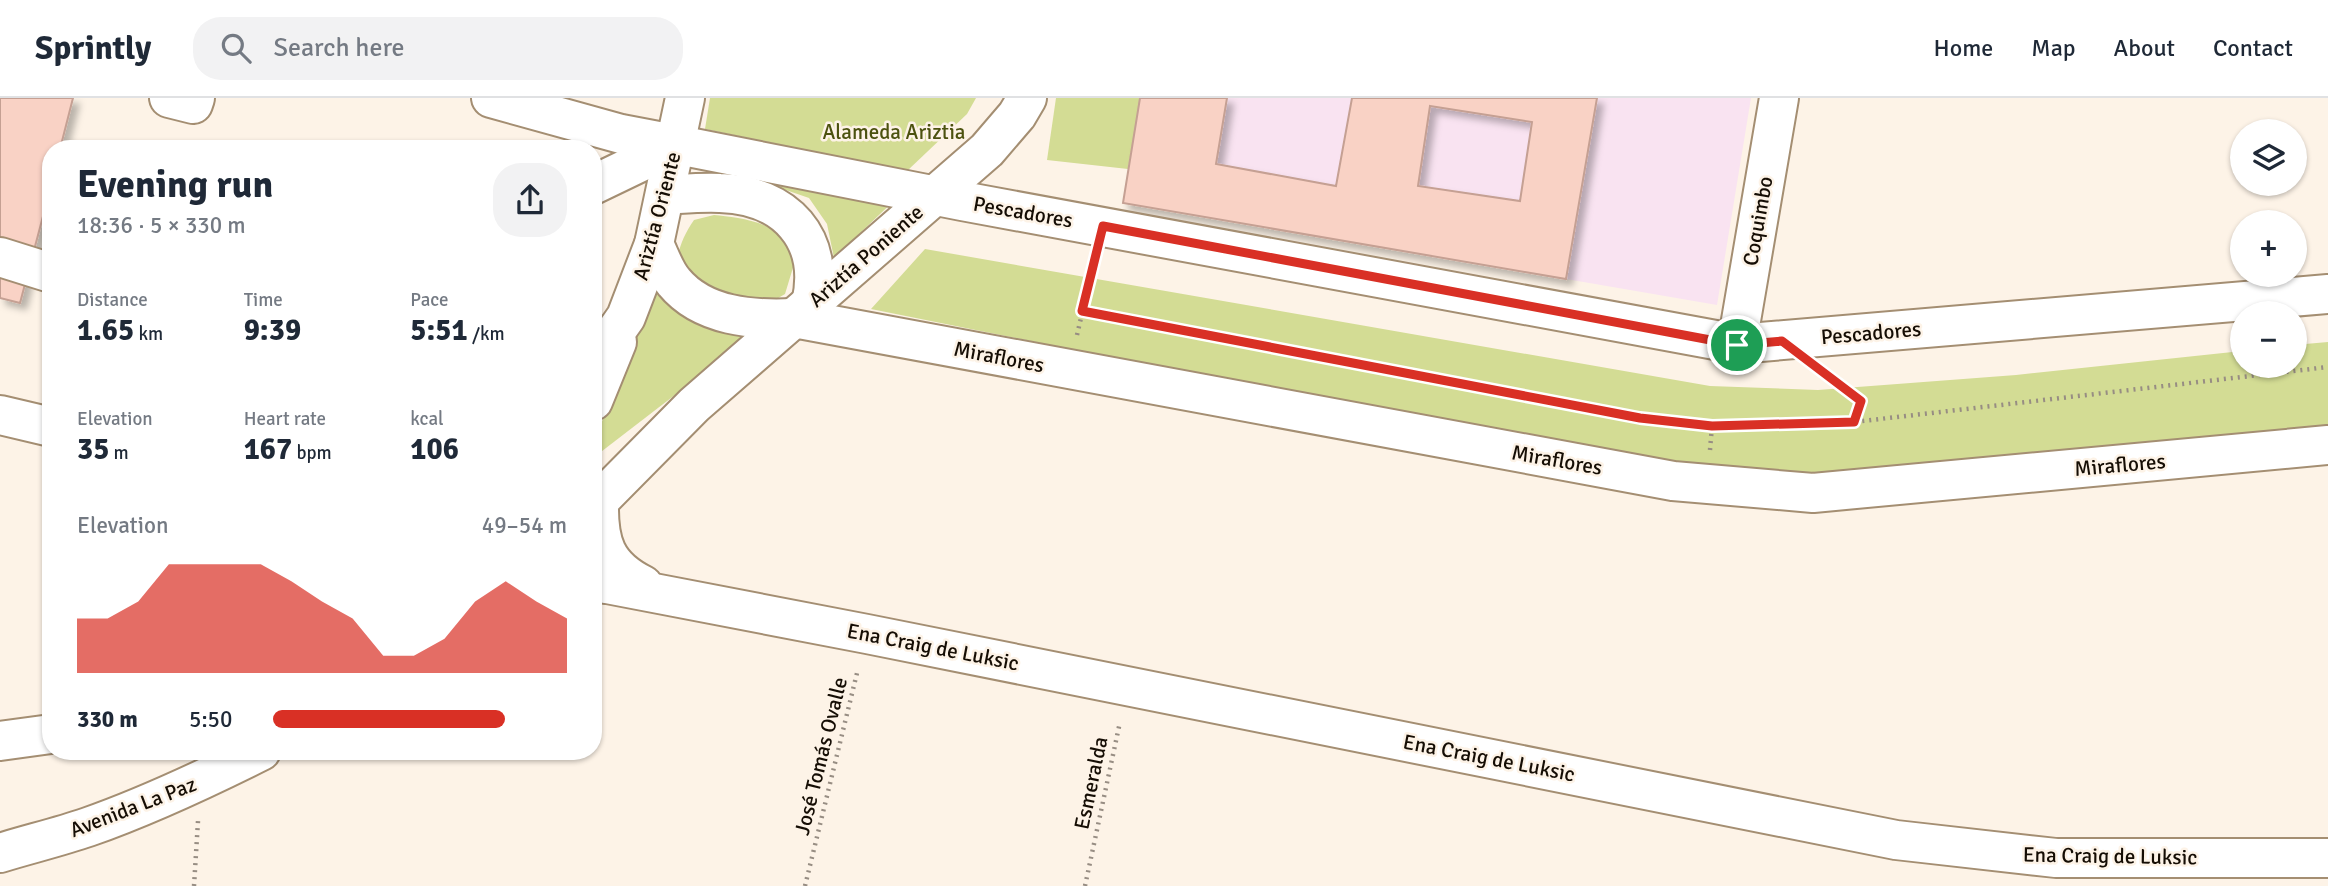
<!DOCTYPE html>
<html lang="en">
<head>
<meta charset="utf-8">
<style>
  :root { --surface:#fff; --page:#f2f2f3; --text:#1f2937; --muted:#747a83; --line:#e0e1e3; --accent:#d93025 }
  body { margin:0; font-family:Signika,sans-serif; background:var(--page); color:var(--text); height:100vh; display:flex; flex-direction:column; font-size:26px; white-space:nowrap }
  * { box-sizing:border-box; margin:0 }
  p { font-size:23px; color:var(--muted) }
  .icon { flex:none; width:38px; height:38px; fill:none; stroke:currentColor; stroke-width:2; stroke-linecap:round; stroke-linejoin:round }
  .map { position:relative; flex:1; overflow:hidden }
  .drawer { position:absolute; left:42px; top:42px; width:560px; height:620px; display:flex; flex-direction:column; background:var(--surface); border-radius:28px; box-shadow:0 2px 5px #0004 }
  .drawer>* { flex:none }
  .controls { position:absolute; left:2230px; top:21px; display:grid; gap:14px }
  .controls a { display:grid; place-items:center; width:77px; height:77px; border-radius:50%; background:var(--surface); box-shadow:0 2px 5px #0004; font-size:35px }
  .pin { position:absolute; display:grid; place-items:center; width:60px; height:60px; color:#fff; margin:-30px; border:4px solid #fff; border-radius:50%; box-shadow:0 2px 7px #0007 }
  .round { display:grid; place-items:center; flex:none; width:74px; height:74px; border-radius:28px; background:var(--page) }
  .head { display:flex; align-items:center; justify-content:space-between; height:119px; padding:0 35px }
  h1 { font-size:38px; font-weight:800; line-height:52px }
  .stats { display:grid; grid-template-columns:repeat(3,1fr); gap:10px; height:119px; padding:7px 35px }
  .stats div { display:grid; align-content:center }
  .stats b { font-size:30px; font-weight:800 }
  .stats small { font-size:19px; font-weight:400 }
  .stats p { font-size:19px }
  .chart { height:196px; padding:14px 35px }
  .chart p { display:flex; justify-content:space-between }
  .chart svg { width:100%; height:126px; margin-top:7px; fill:var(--accent); opacity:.7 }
  ul { padding:0 35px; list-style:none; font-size:23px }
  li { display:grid; grid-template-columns:112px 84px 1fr; align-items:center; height:52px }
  li i { height:18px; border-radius:9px; background:var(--accent) }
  header { display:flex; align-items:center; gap:42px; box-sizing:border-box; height:98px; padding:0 35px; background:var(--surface); border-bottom:2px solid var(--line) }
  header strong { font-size:33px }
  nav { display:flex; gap:38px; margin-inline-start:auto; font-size:24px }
  .search { width:490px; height:63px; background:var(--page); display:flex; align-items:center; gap:18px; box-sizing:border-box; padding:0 24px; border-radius:28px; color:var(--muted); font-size:26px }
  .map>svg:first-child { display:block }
</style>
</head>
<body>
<header>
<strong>Sprintly</strong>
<div class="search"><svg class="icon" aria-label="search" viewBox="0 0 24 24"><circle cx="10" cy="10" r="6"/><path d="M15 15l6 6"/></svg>Search here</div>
<nav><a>Home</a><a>Map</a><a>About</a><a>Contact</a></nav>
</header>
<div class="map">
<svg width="2328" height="788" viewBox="0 0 2328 788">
  <defs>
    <filter id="shadow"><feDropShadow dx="6" dy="6" stdDeviation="3.5" flood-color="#0004"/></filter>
  </defs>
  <rect width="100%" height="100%" fill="#fdf3e7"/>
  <polygon fill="#f9e3f1" points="1140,0 1751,0 1717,207 1123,105"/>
  <g fill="#d3dc94">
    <polygon points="710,0 976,0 967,16 907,73 705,31"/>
    <polygon points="1056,0 1140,0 1128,71 1047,62"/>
    <polygon points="716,64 902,95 834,160 827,126 809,100 760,83 715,77"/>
    <path d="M714 117C735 119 772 123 785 143 789 148 792 157 795 163L785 196 761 210 722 206 676 170C678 151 683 138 694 122Z"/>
    <polygon points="925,151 1710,288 1818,292 2016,277 2242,253 2242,268 2294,268 2294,247 2328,244 2328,327 1833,381 1676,372 871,211"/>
    <polygon points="658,183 758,233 593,360 593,346"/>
  </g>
  <g fill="#f9d2c5" stroke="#c5a093" stroke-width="2" fill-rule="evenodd" filter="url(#shadow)">
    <polygon points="0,0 73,0 60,51 51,51 51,88 20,205 0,200"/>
    <path d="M1140 0H1227L1216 66 1336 88 1352 0H1597L1566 181 1123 105ZM1430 8 1532 24 1520 103 1418 88Z"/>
  </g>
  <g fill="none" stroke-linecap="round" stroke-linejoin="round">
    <g stroke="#a48e72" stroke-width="42">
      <g id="minor">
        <polyline points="169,0 193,6 195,0"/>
        <polyline points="491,0 621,36 663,44 962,103 1737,246 2328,196"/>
        <polyline points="593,87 676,47"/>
        <polyline points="0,159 51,175"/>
        <polyline points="794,220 1673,383 1813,395 2328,347"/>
        <polyline points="1737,246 1779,0"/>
        <path d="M599 403C598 444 605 468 643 487"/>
        <polyline points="593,479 607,486 867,536 1896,742 2056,760 2328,760"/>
      </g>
    </g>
    <g stroke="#a48e72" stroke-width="42">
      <g id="major">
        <path d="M665 97C683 96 702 94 720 95 786 97 826 141 811 206"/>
        <path d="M654 146C660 158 665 174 674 184 703 219 753 222 794 220"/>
        <polyline points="593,266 626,219 654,146 685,0"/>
        <polyline points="593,303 617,244"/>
        <polyline points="0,317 51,329"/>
        <polyline points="593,409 694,307 987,52 1017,17 1027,0"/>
        <polyline points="593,484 607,486"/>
        <polyline points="0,643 51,636"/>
        <path d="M0 755C29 746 59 739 88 729 148 708 205 681 261 653"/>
      </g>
    </g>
    <g stroke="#978d83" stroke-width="4.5" stroke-dasharray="2 5" stroke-linecap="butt">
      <polyline points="1082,213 1640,320 1712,328 1854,324 2328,269"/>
      <polyline points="1077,237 1094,164"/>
      <polyline points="1824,275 1861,303 1854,324"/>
      <polyline points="1710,352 1712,328"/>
      <polyline points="194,788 198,723"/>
      <polyline points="805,788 858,571"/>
      <polyline points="1085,788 1120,624"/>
    </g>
    <use href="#minor" stroke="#fff" stroke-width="38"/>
    <use href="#major" stroke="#fff" stroke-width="38"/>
  </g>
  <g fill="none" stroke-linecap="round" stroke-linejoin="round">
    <g stroke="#fff" stroke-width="14">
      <polygon id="route" points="1103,128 1737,247 1782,243 1861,303 1854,324 1712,328 1640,320 1082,213"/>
    </g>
    <use href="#route" stroke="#d93025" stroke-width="9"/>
  </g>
  <g text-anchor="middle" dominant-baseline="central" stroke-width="5" stroke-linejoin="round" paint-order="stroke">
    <g font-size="21" fill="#4c520f" stroke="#fdf3e7">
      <text x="894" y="34">Alameda Ariztia</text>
    </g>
    <g font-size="21" fill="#150d04" stroke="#fdf3e7">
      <text transform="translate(1023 114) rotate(10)">Pescadores</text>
      <text transform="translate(657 118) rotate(-75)">Ariztía Oriente</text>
      <text transform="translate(1758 123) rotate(-80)">Coquimbo</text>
      <text transform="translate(866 158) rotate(-41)">Ariztía Poniente</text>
      <text transform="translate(1871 235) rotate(-5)">Pescadores</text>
      <text transform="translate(999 259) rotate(11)">Miraflores</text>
      <text transform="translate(1557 362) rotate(10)">Miraflores</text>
      <text transform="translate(2120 367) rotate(-5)">Miraflores</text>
      <text transform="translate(933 549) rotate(11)">Ena Craig de Luksic</text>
      <text transform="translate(821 658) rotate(-76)">José Tomás Ovalle</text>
      <text transform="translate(1489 660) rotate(11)">Ena Craig de Luksic</text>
      <text transform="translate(1091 685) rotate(-78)">Esmeralda</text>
      <text transform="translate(133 709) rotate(-21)">Avenida La Paz</text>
      <text transform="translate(2110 758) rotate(1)">Ena Craig de Luksic</text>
    </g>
  </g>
</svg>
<div class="controls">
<a><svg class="icon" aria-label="layers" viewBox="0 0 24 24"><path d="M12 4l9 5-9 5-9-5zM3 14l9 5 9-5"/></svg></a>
<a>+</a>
<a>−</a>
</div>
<div class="pin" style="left:1737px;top:247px;background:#1e9e55"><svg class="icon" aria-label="arrive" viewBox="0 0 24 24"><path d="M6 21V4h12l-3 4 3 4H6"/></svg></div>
<section class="drawer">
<div class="head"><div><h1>Evening run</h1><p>18:36 · 5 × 330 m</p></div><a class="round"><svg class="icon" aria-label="share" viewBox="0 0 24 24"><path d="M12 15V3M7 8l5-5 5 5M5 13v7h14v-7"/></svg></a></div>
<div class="stats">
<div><p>Distance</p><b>1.65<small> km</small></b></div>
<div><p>Time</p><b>9:39</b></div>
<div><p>Pace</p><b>5:51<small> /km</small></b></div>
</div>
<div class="stats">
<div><p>Elevation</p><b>35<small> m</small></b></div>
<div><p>Heart rate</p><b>167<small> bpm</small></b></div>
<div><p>kcal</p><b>106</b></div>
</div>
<div class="chart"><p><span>Elevation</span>49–54 m</p>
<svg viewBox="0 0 160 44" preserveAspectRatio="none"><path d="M0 44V25L10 25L20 19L30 6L40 6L50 6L60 6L70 12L80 19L90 25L100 38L110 38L120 32L130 19L140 12L150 19L160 25V44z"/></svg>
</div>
<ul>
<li><b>330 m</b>5:50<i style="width:79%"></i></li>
</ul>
</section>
</div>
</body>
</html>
